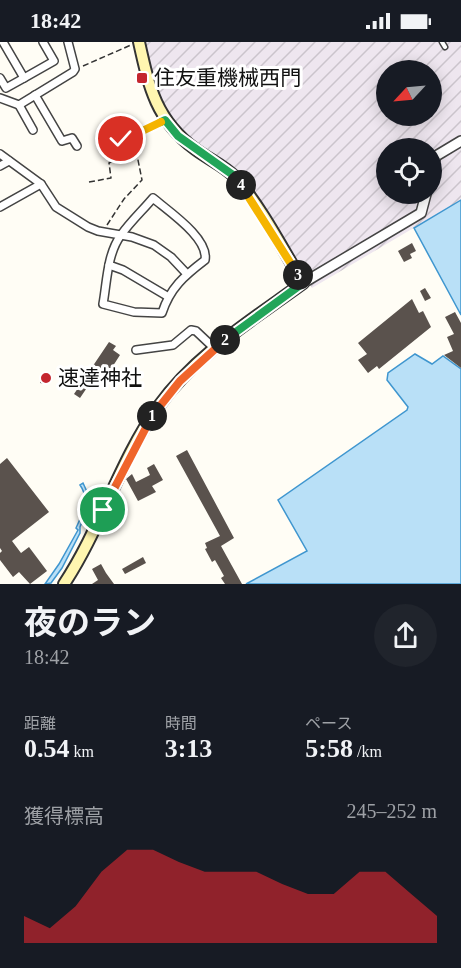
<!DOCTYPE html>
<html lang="ja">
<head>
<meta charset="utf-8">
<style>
  :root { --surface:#171b24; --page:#20242c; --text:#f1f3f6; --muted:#9ea1a6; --accent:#c4262e }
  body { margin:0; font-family:"Times New Roman","Noto Sans JP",serif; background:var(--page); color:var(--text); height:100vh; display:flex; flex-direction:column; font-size:22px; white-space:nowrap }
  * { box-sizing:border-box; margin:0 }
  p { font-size:20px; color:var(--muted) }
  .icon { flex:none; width:33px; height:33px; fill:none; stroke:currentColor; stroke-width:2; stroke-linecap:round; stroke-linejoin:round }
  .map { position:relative; height:542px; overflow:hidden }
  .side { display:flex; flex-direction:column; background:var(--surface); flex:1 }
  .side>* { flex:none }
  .needle { width:39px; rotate:244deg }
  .buttons { position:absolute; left:376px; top:18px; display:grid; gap:12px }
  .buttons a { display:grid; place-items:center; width:66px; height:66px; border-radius:50%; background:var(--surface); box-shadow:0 3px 15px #0003; font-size:30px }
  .pin { position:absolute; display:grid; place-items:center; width:51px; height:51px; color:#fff; margin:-26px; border:3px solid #fff; border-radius:50%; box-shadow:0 2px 6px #0007 }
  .km { position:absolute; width:30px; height:30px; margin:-15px; border-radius:50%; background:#222; color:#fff; font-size:16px; line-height:30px; text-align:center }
  .round { display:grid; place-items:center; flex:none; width:63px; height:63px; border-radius:32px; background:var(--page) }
  .head { display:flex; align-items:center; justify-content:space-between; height:102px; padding:0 24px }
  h1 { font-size:33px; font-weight:700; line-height:45px }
  .metrics { display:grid; grid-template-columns:repeat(3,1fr); gap:9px; height:102px; padding:6px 24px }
  .metrics div { display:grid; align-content:center }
  .metrics b { font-size:26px; font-weight:700 }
  .metrics small { font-size:16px; font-weight:400 }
  .metrics p { font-size:16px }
  .chart { height:168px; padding:12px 24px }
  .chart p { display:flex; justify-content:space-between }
  .chart svg { width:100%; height:108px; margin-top:6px; fill:var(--accent); opacity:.7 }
  .status { display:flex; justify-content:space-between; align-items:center; height:42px; padding:0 30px; background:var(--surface); direction:ltr }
  .status svg { height:16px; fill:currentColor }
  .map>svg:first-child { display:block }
</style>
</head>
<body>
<div class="status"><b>18:42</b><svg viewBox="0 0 49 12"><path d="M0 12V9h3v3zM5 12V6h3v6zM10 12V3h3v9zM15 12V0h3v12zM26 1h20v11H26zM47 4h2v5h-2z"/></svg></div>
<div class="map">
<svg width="461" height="542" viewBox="0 0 461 542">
  <defs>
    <pattern id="industrial-furrows" width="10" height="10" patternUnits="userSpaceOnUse" patternTransform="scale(1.5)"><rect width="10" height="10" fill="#eee6ef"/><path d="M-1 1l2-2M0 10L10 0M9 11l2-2" fill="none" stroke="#cbc4cc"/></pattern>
  </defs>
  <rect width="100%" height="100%" fill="#fffdf5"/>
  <path fill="url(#industrial-furrows)" fill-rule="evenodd" d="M144 0H461V158L312 246 250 148 181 91 157 56ZM387 28H432V74H387ZM387 106H432V152H387Z"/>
  <g fill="#b9e0f7" stroke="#3f96cf" stroke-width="1.5">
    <polygon points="461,158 461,273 414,186"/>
    <polygon points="415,312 432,322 443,314 461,327 461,542 246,542 307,509 278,458 407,368 408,365 387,338 388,331"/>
    <path d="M83 441 88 452V458L87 468 80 485V491L62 526 51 541 45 542 59 522 78 488 76 486C83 471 90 457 80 443Z"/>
  </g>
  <g fill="#5a524d">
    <polygon points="412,201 416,209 410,212 412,216 404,220 398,209"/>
    <polygon points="425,246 431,256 425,259 420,249"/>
    <polygon points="412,257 419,271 423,269 431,285 379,327 377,324 368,331 358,318 367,312 358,301"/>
    <polygon points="455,270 461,281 461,326 444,313 453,309 447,295 454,292 445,275"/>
    <polygon points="109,300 116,304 113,308 120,313 111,327 103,322 80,356 74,352"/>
    <polygon points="44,331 52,333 50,340 46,339 46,342 40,341 41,333 44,334"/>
    <polygon points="187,408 234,496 221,504 242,542 225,542 221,536 224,534 215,518 212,520 205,507 207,506 205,501 220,494 176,414"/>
    <polygon points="7,416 49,470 12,499 21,511 29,505 47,529 30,542 19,530 13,535 0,518 0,511 2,509 0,506 0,422"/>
    <polygon points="154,422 163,438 152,444 156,450 138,459 126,437 132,432 136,440 150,433 147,426"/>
    <polygon points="143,515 146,521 125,532 122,527"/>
    <polygon points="101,522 106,531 114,542 92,542 98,538 92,527"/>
  </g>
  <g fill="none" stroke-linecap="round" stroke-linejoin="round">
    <g stroke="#444" stroke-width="7">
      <polyline id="service" points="442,0 445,5"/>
    </g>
    <g stroke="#444" stroke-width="10">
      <g id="minor">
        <polyline points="0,36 6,46 24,36 3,0"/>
        <polyline points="24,36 54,19 43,0"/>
        <polyline points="35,53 62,99 72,96 77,104"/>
        <polyline points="0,56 19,63 73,30 75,27 68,0"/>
        <polyline points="19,63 33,88"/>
        <polyline points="0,112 41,142 56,165 88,185 98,189 132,195 154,203 171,215 187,232"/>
        <polyline points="0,124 9,119"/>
        <path d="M153 156C168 169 209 196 205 218 184 234 170 246 162 271L134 270 103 262C107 240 107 212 121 193 130 180 143 168 153 156Z"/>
        <polyline points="0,165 41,142"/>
        <polyline points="109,223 123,228 167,254"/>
        <polyline points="136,308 173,303 191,288 196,289 214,306"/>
      </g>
    </g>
    <g stroke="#444" stroke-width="12">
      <g id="tertiary">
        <polyline points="432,129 436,114 461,99"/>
        <polyline points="303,241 421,171 426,152"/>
      </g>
    </g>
    <g stroke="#333" stroke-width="14">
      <path id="secondary" d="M64 542C101 486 119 420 158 365 195 313 252 278 303 241 282 206 262 167 236 136 225 124 208 117 195 107 156 78 149 45 139 0"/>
    </g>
    <g stroke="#333" stroke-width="1.5" stroke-dasharray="6 3" stroke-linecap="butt">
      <polyline points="83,24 131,3"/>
      <polyline points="115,93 121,97 134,97"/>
      <polyline points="89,140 111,136 109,121 136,107 135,94 136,92 159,81"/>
      <polyline points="107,183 124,157 142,138 136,108"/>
    </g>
    <use href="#service" stroke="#fff" stroke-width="4"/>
    <use href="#minor" stroke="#fff" stroke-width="7"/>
    <use href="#tertiary" stroke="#fff" stroke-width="9"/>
    <use href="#secondary" stroke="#fff6b0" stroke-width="10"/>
  </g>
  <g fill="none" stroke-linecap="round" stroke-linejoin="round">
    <g stroke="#fff" stroke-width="12">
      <polyline id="split-1" points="103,468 152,374"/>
    </g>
    <g stroke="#fff" stroke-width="12">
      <polyline id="split-2" points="152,374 180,339 225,298"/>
    </g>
    <g stroke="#fff" stroke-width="12">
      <polyline id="split-3" points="225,298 303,241 298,233"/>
    </g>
    <g stroke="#fff" stroke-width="12">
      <polyline id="split-4" points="241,143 298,233"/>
    </g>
    <g stroke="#fff" stroke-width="12">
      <polyline id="split-5" points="161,80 165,78 178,94 233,133 241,143"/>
    </g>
    <g stroke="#fff" stroke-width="12">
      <polyline id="split-6" points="121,97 135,97 136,92 161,80"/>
    </g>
    <use href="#split-1" stroke="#f0652b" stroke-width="8"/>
    <use href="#split-2" stroke="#f0652b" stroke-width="8"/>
    <use href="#split-3" stroke="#22a559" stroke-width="8"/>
    <use href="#split-4" stroke="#f5b400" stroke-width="8"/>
    <use href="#split-5" stroke="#22a559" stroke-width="8"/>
    <use href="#split-6" stroke="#f5b400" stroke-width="8"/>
  </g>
  <g fill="#c4262e" stroke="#fff" stroke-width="2">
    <rect x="136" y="30" width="12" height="12" rx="3"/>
    <circle cx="46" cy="336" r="6"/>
  </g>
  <g text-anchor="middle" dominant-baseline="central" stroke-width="6" stroke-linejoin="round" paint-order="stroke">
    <g font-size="21" fill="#111" stroke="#fff" text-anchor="start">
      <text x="154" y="36">住友重機械西門</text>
      <text x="58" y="336">速達神社</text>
    </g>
  </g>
</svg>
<div class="buttons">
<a><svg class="needle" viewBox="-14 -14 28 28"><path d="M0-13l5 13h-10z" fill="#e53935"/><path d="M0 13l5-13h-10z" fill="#9ea1a6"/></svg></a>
<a><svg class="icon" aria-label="locate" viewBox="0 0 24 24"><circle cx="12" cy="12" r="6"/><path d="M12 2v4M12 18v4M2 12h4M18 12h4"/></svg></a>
</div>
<div class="pin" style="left:103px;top:468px;background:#1e9e55"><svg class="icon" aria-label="arrive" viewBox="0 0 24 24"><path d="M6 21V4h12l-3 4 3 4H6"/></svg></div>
<div class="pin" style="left:121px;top:97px;background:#d93025"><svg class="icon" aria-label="check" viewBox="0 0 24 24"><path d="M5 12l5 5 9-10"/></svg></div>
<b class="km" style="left:152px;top:374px">1</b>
<b class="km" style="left:225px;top:298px">2</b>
<b class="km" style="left:298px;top:233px">3</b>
<b class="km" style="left:241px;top:143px">4</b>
</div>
<section class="side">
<div class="head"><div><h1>夜のラン</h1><p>18:42</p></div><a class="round"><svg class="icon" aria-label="share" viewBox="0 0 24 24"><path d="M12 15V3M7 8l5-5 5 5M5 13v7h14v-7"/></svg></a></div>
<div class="metrics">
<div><p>距離</p><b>0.54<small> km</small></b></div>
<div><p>時間</p><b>3:13</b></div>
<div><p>ペース</p><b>5:58<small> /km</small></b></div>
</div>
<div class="chart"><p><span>獲得標高</span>245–252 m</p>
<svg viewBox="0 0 160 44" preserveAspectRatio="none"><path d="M0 44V33L10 38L20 29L30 15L40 6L50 6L60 11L70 15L80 15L90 15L100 20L110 24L120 24L130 15L140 15L150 24L160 33V44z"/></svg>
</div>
</section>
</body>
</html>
